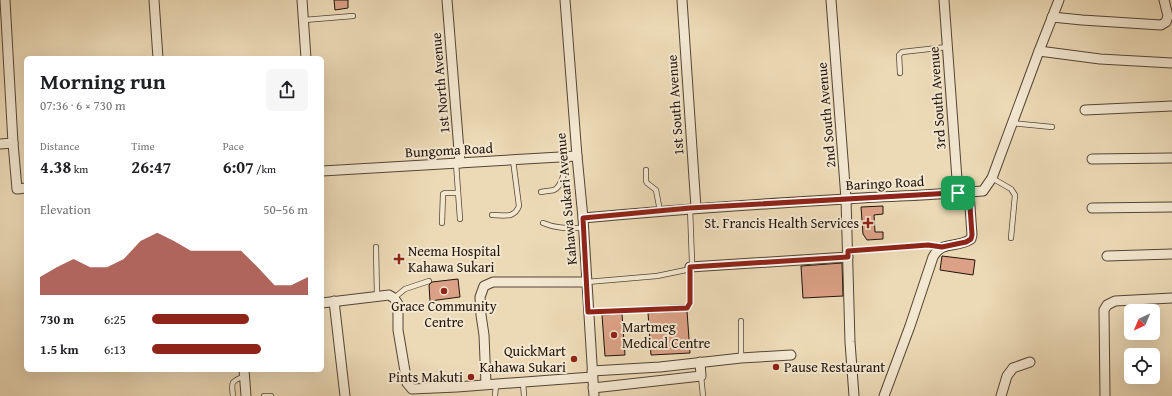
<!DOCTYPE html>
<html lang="en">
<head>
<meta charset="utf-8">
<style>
  :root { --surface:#fff; --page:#f6f6f6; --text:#202124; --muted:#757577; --accent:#8f2418 }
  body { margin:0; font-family:"Gentium Book Plus",serif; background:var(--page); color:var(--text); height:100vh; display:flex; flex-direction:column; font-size:15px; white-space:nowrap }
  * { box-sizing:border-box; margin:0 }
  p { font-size:13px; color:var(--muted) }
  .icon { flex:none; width:22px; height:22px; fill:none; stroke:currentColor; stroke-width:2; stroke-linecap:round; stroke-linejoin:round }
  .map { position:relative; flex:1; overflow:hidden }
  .side { position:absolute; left:24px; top:56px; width:300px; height:316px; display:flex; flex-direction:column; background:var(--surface); border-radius:6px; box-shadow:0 4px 16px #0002 }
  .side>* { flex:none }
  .needle { width:26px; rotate:224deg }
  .tools { position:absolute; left:1124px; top:304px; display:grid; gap:8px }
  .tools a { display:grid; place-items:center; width:36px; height:36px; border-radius:6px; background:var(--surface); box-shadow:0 4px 16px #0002; font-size:20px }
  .pin { position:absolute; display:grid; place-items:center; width:34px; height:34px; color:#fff; margin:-17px; border-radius:8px; box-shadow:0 2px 6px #0006 }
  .round { display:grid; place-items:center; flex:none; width:42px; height:42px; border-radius:6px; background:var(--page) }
  .summary { display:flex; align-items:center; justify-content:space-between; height:68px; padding:0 16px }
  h1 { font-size:22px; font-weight:600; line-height:30px }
  .figures { display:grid; grid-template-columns:repeat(3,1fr); gap:6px; height:68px; padding:4px 16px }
  .figures div { display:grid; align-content:center }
  .figures b { font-size:17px; font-weight:600 }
  .figures small { font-size:11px; font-weight:400 }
  .figures p { font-size:11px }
  .chart { height:112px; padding:8px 16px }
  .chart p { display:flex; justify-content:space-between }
  .chart svg { width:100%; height:72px; margin-top:4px; fill:var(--accent); opacity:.7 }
  ul { padding:0 16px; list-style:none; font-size:13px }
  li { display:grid; grid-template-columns:64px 48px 1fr; align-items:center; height:30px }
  li i { height:10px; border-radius:5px; background:var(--accent) }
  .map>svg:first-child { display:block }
</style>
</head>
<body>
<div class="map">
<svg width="1172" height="396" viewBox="0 0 1172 396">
  <rect width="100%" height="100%" fill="#ecdab6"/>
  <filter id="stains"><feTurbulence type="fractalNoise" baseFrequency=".005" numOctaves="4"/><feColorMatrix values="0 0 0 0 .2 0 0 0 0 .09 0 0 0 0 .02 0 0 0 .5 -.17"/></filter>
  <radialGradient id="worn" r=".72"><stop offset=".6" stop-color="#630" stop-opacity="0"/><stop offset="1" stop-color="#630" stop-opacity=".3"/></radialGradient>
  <g fill="#dba186" stroke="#21130b">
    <polygon points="334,0 348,0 348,8 335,10"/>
    <polygon points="883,206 883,214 874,215 875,232 883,232 883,239 867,240 863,234 861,207"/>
    <polygon points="942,256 975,260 973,275 940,270"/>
    <polygon points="842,263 843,296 803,298 801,266"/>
    <polygon points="458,279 460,297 430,301 429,285 432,282"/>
    <polygon points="687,311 690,353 651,355 648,313"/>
    <polygon points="622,314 625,355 605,356 602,315"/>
  </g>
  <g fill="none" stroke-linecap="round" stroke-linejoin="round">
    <g stroke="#544536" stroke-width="6">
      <g id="lane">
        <polyline points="304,20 353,16"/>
        <polyline points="900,73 899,55 902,52 947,47"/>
        <polyline points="1012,123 1052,127"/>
        <polyline points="456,163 460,219"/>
        <polyline points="646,170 646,181 647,183 656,190 660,211"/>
        <polyline points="992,178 1011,189 1015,195 1011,238"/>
        <path d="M541 192C545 191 550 191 554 190 563 186 566 166 568 157"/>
        <path d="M492 215C504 215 514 219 519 206L513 160"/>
        <polyline points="442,223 443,194 445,193 458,193"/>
        <path d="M543 223C557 229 569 228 584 228"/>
        <polyline points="376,247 377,296"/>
        <polyline points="848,251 928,245 942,247"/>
        <polyline points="587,282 657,276 686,270 690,267 692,262 690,208"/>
        <polyline points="394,298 405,289 429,281"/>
        <polyline points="589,312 687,307 690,303 690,267"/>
        <polyline points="741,358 741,321"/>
        <polyline points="701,376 703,396"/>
        <polyline points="523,382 524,396"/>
        <path d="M233 396C231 382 231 381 245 376"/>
        <polyline points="264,396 271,396"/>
        <polyline points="495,396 496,384"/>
      </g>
    </g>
    <g stroke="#544536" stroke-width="11">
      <g id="street">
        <polyline points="5,0 13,143 17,189 26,188"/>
        <polyline points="154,0 158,58"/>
        <polyline points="302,0 306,58"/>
        <polyline points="447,0 460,163"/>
        <polyline points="565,0 577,156 583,218 594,396"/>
        <polyline points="682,0 696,208"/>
        <polyline points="831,0 846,199 850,342 854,396"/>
        <polyline points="944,0 958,193"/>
        <polyline points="1052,17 1082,20 1161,25 1166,22 1168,16 1164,0"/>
        <polyline points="1039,51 1100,59 1172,63"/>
        <polyline points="1085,110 1172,106"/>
        <polyline points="0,144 13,143"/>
        <polyline points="1092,159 1172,158"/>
        <polyline points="322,171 577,156"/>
        <polyline points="1092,208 1172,207"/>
        <path d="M583 218C671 210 758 204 846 199 892 196 937 195 983 191L992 178 1039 51 1059 0"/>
        <polyline points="1107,256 1172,254"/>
        <polyline points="690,267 848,257"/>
        <polyline points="334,301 345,396"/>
        <polyline points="322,303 389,295 394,298 398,304 398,330 407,383 412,389 457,387 592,377"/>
        <polyline points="244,370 246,396"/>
        <polyline points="592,371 660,367 741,358 791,355"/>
        <polyline points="486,384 484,335 481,315 480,297 484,286 493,282 587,282"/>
        <polyline points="593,388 701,376 700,362"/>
        <path d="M884 396 910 326 933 257C942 240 956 249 971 239L972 235 969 192"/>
        <polyline points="1001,396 1007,376 1013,368 1030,362"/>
        <polyline points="1105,396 1104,310 1107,305 1115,301 1172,298"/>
      </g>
    </g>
    <use href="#lane" stroke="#f3e7d0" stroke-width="4.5"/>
    <use href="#street" stroke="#f3e7d0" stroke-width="9"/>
  </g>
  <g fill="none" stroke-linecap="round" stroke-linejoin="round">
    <g stroke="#fff" stroke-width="8">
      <polygon id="route" points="969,192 972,235 971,239 966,242 942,247 928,245 848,251 848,257 690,267 690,303 687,308 588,312 583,218 690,208"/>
    </g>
    <use href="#route" stroke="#8f2418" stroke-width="5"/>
  </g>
  <g fill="#8f2418" stroke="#f3e7d0" stroke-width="1.5">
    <path d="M866 217h4v4h4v4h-4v4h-4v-4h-4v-4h4z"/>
    <path d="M397 253h4v4h4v4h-4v4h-4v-4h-4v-4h4z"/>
    <circle cx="444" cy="291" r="4"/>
    <circle cx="614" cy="335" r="4"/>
    <circle cx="574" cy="359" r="4"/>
    <circle cx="776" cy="367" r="4"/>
    <circle cx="471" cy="377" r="4"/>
  </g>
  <g text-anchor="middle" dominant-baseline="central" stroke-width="4" stroke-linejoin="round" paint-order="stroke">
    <g font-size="14" fill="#21130b" stroke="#f3e7d0">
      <text transform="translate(440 83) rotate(-95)">1st North Avenue</text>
      <text transform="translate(937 98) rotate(-94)">3rd South Avenue</text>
      <text transform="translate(675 105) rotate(-94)">1st South Avenue</text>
      <text transform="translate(826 115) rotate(-95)">2nd South Avenue</text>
      <text transform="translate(449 150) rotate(-3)">Bungoma Road</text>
      <text transform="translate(885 183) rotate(-3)">Baringo Road</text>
      <text transform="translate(566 199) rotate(-95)">Kahawa Sukari Avenue</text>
    </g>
    <g font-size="14" fill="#21130b" stroke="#f3e7d0" text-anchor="end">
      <text x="859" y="223">St. Francis Health Services</text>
      <text x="408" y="251" text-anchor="start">Neema Hospital<tspan x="408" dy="16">Kahawa Sukari</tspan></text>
      <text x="444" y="306" text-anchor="middle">Grace Community<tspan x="444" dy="16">Centre</tspan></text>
      <text x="622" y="327" text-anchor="start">Martmeg<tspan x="622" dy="16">Medical Centre</tspan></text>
      <text x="566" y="351">QuickMart<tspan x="566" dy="16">Kahawa Sukari</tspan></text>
      <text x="784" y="367" text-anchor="start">Pause Restaurant</text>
      <text x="463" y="377">Pints Makuti</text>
    </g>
  </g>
  <rect width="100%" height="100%" filter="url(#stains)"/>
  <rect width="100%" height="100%" fill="url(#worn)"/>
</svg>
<div class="tools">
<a><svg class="needle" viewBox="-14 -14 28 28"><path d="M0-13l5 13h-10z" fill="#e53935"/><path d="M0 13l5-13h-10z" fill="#757577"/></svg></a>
<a><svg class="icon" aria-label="locate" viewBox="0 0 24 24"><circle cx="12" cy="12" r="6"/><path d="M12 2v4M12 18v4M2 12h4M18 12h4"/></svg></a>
</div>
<div class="pin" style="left:958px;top:193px;background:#1e9e55"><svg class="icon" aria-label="arrive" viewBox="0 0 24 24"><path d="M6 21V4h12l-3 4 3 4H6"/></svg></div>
<section class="side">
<div class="summary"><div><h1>Morning run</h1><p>07:36 · 6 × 730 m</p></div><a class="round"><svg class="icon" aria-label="share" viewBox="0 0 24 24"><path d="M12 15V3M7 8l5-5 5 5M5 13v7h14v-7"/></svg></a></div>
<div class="figures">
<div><p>Distance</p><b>4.38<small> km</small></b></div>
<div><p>Time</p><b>26:47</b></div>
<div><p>Pace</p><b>6:07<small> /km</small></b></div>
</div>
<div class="chart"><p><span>Elevation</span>50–56 m</p>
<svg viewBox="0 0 160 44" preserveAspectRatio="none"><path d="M0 44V33L10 27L20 22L30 27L40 27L50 22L60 11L70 6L80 11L90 17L100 17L110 17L120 17L130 27L140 38L150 38L160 33V44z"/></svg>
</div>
<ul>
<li><b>730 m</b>6:25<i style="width:62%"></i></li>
<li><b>1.5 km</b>6:13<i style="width:70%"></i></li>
</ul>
</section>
</div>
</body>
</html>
